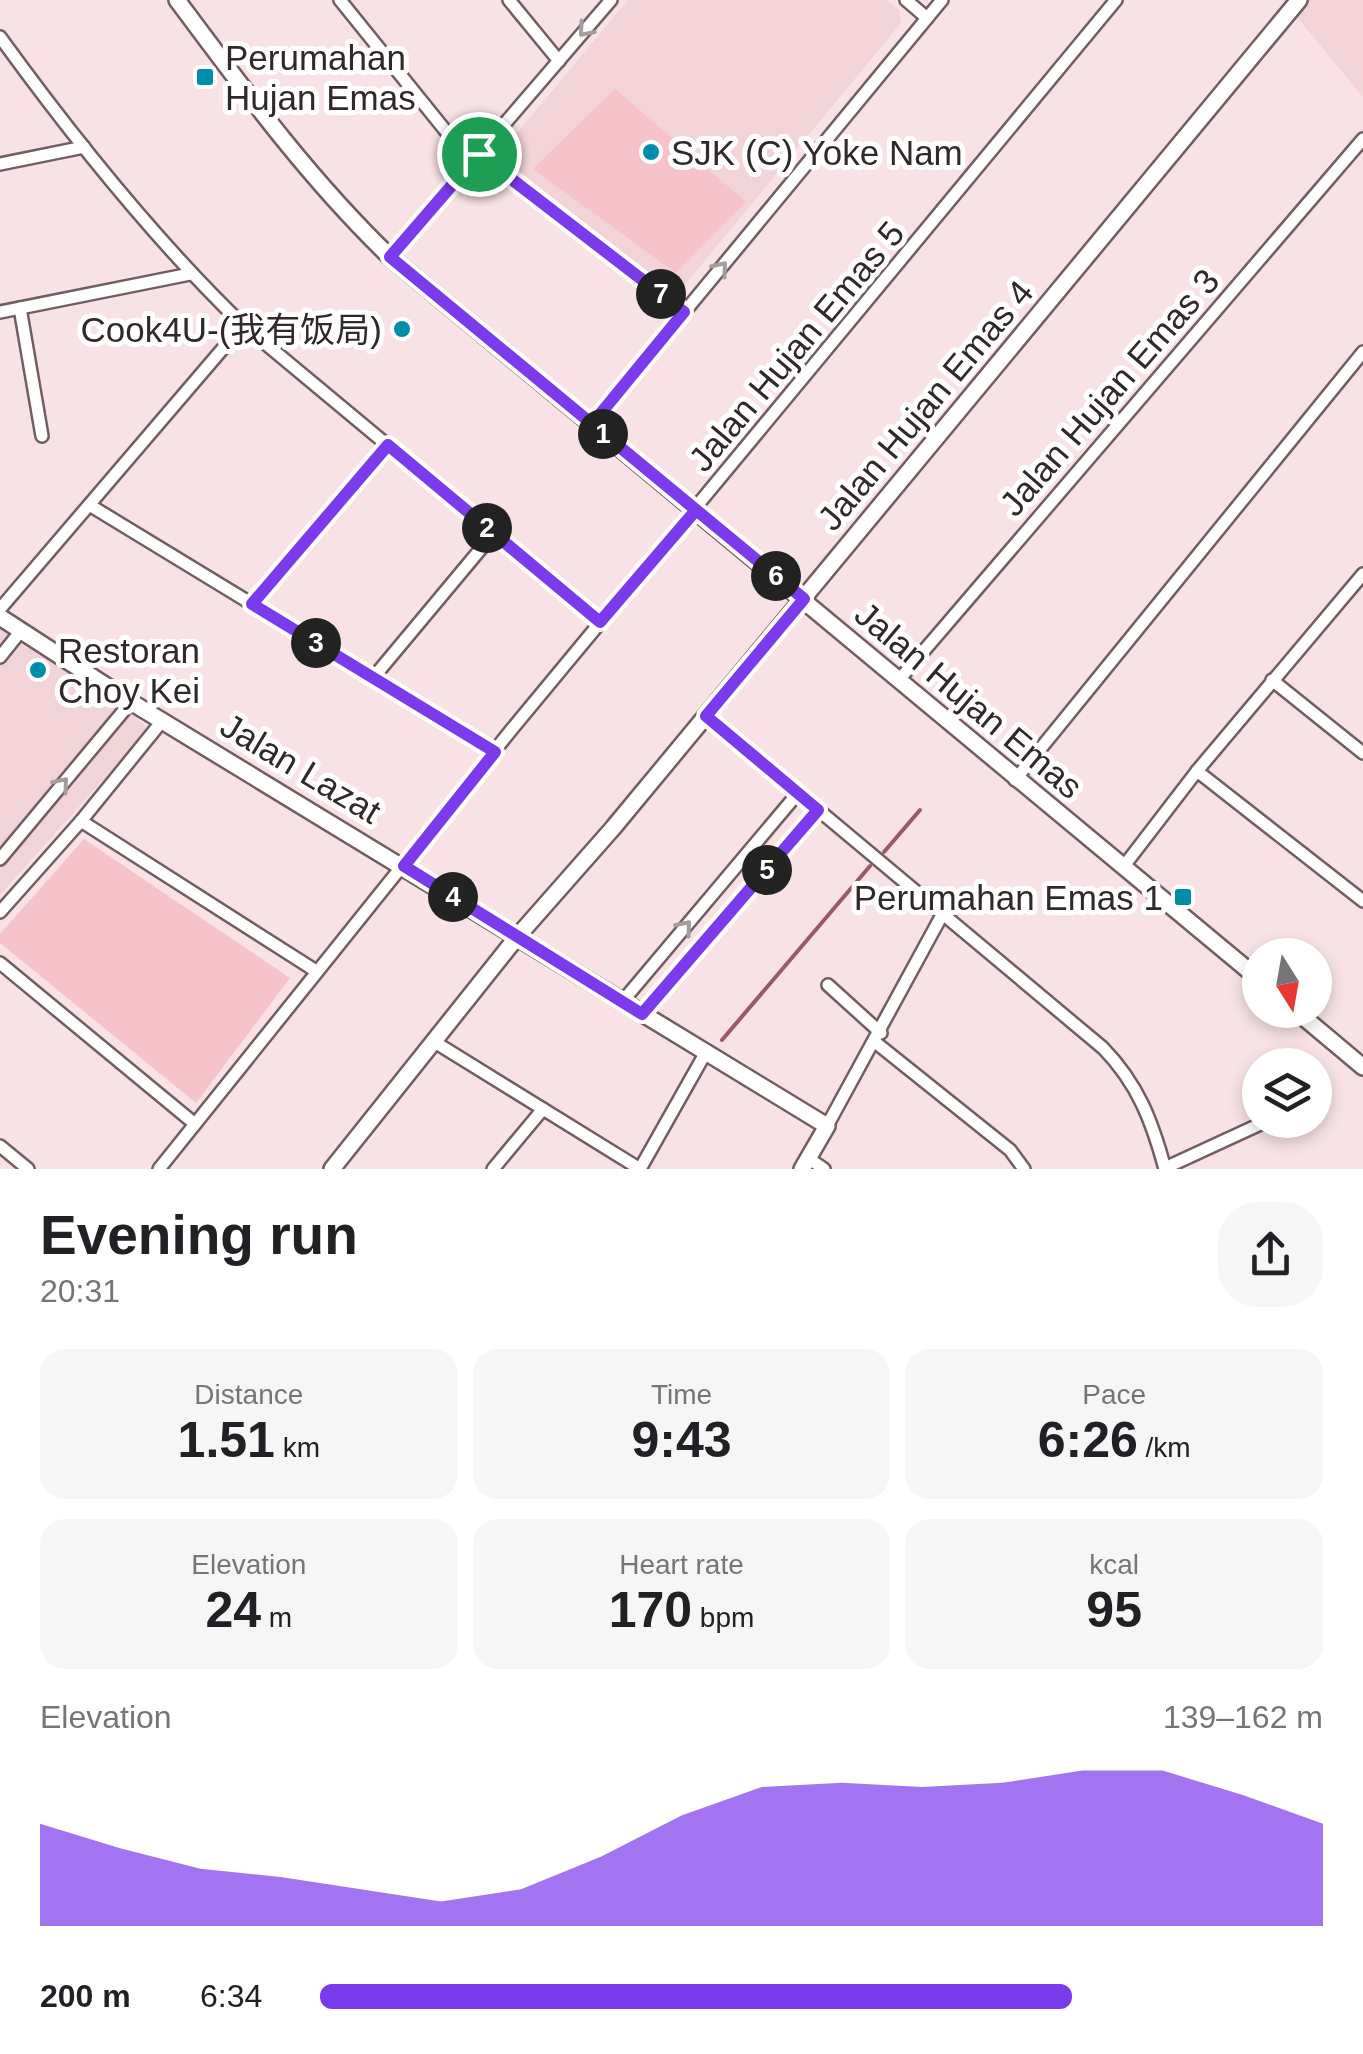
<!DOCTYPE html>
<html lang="en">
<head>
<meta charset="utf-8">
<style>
  :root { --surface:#fff; --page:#f6f6f6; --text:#202124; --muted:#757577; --accent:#7c3aed }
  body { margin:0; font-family:Arial,"Noto Sans SC",sans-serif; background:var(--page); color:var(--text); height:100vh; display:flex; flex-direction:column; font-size:38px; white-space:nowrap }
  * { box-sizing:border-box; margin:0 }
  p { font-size:32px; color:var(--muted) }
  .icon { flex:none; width:55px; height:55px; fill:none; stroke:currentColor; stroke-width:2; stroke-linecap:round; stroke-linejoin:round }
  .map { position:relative; height:1169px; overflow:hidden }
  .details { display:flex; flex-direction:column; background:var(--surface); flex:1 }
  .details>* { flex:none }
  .needle { width:65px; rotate:169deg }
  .tools { position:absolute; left:1242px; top:938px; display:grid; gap:20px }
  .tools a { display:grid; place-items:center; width:90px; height:90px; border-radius:50%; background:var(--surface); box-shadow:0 5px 15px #0003; font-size:50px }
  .pin { position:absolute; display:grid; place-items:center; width:85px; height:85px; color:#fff; margin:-42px; border:5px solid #fff; border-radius:50%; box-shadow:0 2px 10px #0007 }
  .km { position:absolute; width:50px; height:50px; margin:-25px; border-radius:50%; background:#222; color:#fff; font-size:28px; line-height:50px; text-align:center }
  .round { display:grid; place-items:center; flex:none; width:105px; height:105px; border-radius:40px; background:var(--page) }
  .summary { display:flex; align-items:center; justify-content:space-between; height:170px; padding:0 40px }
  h1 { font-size:55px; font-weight:700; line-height:75px }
  .metrics { display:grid; grid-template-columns:repeat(3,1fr); gap:15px; height:170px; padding:10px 40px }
  .metrics div { display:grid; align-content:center; border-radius:25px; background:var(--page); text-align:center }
  .metrics b { font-size:50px; font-weight:700 }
  .metrics small { font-size:28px; font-weight:400 }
  .metrics p { font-size:28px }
  .chart { height:280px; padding:20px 40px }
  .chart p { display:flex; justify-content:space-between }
  .chart svg { width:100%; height:180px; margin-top:10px; fill:var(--accent); opacity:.7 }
  ul { padding:0 40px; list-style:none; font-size:32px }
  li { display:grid; grid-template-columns:160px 120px 1fr; align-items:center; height:75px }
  li i { height:25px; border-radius:12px; background:var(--accent) }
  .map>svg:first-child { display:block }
</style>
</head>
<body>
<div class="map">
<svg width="1363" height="1169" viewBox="0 0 1363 1169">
  <rect width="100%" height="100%" fill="#f8e2e5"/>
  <g fill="#f2d3d7">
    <polygon points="628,0 886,0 899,10 901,23 683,287 670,289 505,160 508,144"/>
    <polygon points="1283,0 1363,0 1363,97"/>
    <polygon points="0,627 142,715 138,720 149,728 0,895"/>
  </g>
  <g fill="#f6c3ca">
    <polygon points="615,89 746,202 676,273 533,169"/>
    <polygon points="84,839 290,978 196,1103 0,943 0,934"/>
  </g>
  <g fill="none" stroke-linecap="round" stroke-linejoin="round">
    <g stroke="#995a65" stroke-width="4">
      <polyline points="884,852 920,810"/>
      <polyline points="722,1040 870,866"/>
    </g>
    <g stroke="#715e60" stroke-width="16">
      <g id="street">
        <polyline points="340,0 453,140 464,149 479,154 684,312"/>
        <polyline points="509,0 559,61"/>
        <polyline points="906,0 927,18"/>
        <path d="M0 37C74 139 153 238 243 325L600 622"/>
        <polyline points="0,164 84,147"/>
        <polyline points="390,257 611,0"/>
        <polyline points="20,308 42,436"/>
        <polyline points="0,312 190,274"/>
        <polyline points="592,424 942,0"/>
        <polyline points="91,506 495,752"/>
        <polyline points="252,604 388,445"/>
        <polyline points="0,609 243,325"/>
        <polyline points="0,657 20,632"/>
        <polyline points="373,678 494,533"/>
        <polyline points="1272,680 1363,753"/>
        <polyline points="898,681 1363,139"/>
        <path d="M706 716 1103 1048C1138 1084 1152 1121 1165 1169"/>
        <polyline points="1197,771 1363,901"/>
        <polyline points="1015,780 1363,352"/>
        <polyline points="81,821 316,971"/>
        <polyline points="0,859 131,702"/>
        <polyline points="1124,866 1197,771 1363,574"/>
        <polyline points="0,912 81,821 163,720"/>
        <polyline points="0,963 195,1124"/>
        <polyline points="828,985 881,1033"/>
        <polyline points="622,1002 798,793"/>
        <polyline points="643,1014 818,810"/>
        <polyline points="433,1041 640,1169"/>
        <polyline points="875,1042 1010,1150 1024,1169"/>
        <polyline points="827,1126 942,915"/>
        <polyline points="0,1146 28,1169"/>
        <polyline points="808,1158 824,1169"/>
        <polyline points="1165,1168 1269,1120"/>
        <polyline points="159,1169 512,729 1116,0"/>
        <polyline points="493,1169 543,1109"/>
        <polyline points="640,1169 706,1052"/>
      </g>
    </g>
    <g stroke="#715e60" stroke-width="20">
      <g id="secondary">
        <path d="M177 0C244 90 309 179 390 257L1260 980"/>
        <polyline points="0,617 131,702 827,1126 802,1169"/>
        <polyline points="1295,1010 1363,1067"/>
        <polyline points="332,1169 517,937 613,828 1299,0"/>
      </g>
    </g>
    <use href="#street" stroke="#fff" stroke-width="11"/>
    <use href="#secondary" stroke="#fff" stroke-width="15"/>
  </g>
  <defs><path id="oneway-chevron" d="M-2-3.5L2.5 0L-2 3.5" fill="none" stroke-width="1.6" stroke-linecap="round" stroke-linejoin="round" transform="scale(2.5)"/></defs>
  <g stroke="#a29e9f">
    <use href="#oneway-chevron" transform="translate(585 30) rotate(131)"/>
    <use href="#oneway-chevron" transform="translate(721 268) rotate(-50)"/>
    <use href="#oneway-chevron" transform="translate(62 784) rotate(-50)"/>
    <use href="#oneway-chevron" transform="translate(685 927) rotate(-50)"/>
  </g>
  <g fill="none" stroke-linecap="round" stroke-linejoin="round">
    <g stroke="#fff" stroke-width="20">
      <path id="route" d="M479 154 390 257C492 342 594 426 696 510L600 622 388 445 252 604 495 752 404 866 642 1014 818 810 706 716 804 599 592 424 684 312 479 154"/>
    </g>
    <use href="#route" stroke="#7c3aed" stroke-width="12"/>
  </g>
  <g fill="#008daa" stroke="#fff" stroke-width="4">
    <rect x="195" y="67" width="20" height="20" rx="5"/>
    <circle cx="651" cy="152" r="10"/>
    <circle cx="402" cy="329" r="10"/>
    <circle cx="38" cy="670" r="10"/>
    <rect x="1173" y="887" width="20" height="20" rx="5"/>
  </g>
  <g text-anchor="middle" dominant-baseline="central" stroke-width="10" stroke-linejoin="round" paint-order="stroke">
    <g font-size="35" fill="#302829" stroke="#fff" text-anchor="start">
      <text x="225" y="57">Perumahan<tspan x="225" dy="40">Hujan Emas</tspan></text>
      <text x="671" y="152">SJK (C) Yoke Nam</text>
      <text x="382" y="329" text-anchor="end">Cook4U-(我有饭局)</text>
      <text x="58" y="650">Restoran<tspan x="58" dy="40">Choy Kei</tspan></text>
      <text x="1163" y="897" text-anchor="end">Perumahan Emas 1</text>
    </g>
    <g font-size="35" fill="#302829" stroke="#fff">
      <text transform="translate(796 346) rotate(-50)">Jalan Hujan Emas 5</text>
      <text transform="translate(1109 392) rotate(-49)">Jalan Hujan Emas 3</text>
      <text transform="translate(925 405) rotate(-50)">Jalan Hujan Emas 4</text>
      <text transform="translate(969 700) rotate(40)">Jalan Hujan Emas</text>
      <text transform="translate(301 768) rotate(31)">Jalan Lazat</text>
    </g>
  </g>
</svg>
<div class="tools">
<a><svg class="needle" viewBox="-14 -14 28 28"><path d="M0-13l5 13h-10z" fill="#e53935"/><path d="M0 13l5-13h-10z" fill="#757577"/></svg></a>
<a><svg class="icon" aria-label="layers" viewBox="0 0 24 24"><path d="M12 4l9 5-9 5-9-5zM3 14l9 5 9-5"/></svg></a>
</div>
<div class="pin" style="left:479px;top:154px;background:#1e9e55"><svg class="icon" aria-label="arrive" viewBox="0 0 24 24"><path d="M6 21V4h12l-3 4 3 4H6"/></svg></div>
<b class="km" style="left:603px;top:434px">1</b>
<b class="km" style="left:487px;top:528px">2</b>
<b class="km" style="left:316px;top:643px">3</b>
<b class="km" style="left:453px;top:897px">4</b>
<b class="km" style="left:767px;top:870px">5</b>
<b class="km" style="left:776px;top:576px">6</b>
<b class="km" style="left:661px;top:294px">7</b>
</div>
<section class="details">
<div class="summary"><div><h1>Evening run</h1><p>20:31</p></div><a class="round"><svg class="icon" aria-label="share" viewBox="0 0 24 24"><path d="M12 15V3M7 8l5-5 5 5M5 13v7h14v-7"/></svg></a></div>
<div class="metrics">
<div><p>Distance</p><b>1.51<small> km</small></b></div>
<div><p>Time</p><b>9:43</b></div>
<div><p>Pace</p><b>6:26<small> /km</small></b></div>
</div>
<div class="metrics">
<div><p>Elevation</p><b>24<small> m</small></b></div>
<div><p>Heart rate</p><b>170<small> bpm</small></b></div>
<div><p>kcal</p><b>95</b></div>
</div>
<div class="chart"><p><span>Elevation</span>139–162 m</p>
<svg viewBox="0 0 160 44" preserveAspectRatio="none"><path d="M0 44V19L10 25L20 30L30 32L40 35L50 38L60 35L70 27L80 17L90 10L100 9L110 10L120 9L130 6L140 6L150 12L160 19V44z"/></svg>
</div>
<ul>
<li><b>200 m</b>6:34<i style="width:75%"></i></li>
</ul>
</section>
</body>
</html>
